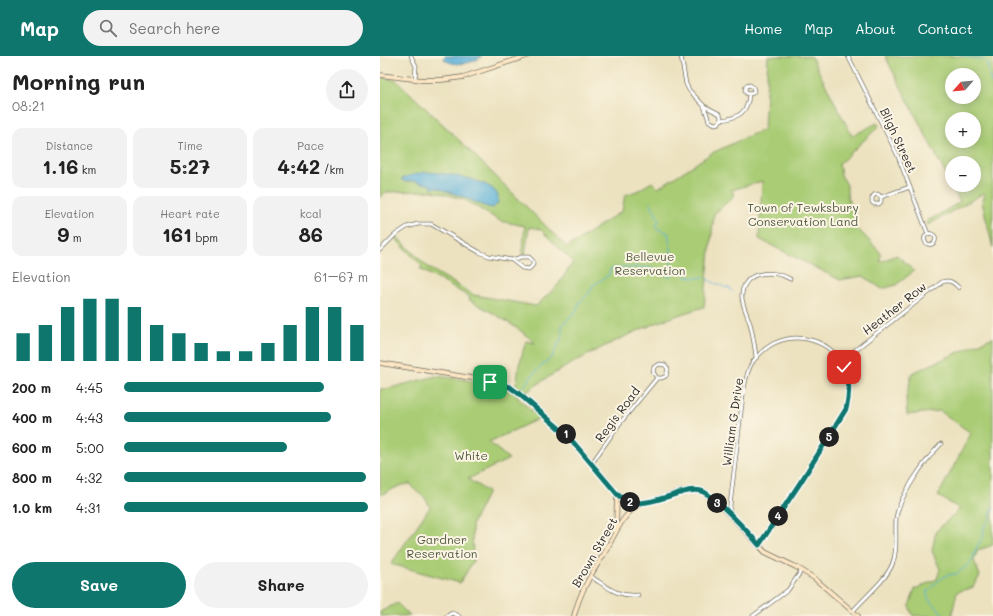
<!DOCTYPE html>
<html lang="en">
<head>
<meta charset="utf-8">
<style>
  :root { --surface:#fff; --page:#f2f2f2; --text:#222; --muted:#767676; --accent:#0f766e }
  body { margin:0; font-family:Mali,sans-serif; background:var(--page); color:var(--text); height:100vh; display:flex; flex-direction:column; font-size:15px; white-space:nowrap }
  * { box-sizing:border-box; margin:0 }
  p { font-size:13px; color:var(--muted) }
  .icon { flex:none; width:22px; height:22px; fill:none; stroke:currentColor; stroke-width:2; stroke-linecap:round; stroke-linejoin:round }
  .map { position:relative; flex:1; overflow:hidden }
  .sheet { display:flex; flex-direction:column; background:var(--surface); width:380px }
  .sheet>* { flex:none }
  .needle { width:26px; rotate:243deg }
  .buttons { position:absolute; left:565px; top:12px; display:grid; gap:8px }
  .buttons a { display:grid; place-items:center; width:36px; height:36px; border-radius:50%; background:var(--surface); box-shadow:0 2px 10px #0003; font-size:20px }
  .pin { position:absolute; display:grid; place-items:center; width:34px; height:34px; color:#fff; margin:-17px; border-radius:8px; box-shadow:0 2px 6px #0006 }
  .km { position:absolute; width:20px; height:20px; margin:-10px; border-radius:50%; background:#222; color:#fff; font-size:11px; line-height:20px; text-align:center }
  .round { display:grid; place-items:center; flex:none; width:42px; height:42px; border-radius:21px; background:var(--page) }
  .overview { display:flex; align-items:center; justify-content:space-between; height:68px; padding:0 12px }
  h1 { font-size:22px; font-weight:700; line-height:30px }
  .metrics { display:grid; grid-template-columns:repeat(3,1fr); gap:6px; height:68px; padding:4px 12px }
  .metrics div { display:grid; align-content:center; border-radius:10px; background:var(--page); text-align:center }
  .metrics b { font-size:20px; font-weight:700 }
  .metrics small { font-size:11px; font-weight:400 }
  .metrics p { font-size:11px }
  .chart { height:112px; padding:8px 12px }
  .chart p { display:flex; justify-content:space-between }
  .chart svg { width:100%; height:72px; margin-top:4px; stroke:var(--accent); stroke-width:6 }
  .primary-button { display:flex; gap:8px; margin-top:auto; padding:8px 12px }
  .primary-button a { flex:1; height:46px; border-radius:24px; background:var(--accent); color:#fff; font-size:16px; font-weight:700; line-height:46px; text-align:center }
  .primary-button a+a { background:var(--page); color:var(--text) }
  ul { padding:0 12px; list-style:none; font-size:13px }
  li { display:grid; grid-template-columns:64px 48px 1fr; align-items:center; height:30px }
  li i { height:10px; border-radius:5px; background:var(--accent) }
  header { display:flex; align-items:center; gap:24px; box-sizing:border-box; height:56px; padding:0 20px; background:var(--accent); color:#fff }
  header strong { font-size:19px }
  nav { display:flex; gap:22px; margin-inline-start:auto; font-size:14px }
  .search { width:280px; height:36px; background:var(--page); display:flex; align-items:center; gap:10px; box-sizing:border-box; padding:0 14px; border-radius:22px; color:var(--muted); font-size:15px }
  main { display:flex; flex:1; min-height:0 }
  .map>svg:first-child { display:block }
</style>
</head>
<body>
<header>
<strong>Map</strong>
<div class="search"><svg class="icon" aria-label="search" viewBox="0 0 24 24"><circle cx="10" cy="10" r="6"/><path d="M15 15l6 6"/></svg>Search here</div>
<nav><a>Home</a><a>Map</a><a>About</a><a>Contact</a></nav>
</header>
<main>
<section class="sheet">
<div class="overview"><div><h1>Morning run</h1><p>08:21</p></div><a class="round"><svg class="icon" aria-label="share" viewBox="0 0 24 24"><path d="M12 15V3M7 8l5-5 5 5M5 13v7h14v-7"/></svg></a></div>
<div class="metrics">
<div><p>Distance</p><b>1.16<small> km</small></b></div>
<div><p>Time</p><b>5:27</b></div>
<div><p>Pace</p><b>4:42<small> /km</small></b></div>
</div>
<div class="metrics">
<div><p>Elevation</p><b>9<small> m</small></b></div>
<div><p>Heart rate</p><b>161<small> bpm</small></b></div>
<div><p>kcal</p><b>86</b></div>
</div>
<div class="chart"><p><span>Elevation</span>61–67 m</p>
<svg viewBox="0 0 160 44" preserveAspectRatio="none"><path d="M5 44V27M15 44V22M25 44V11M35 44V6M45 44V6M55 44V11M65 44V22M75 44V27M85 44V33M95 44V38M105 44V38M115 44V33M125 44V22M135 44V11M145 44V11M155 44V22"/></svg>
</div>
<ul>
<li><b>200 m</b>4:45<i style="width:82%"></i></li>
<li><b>400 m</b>4:43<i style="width:85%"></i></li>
<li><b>600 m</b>5:00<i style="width:67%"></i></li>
<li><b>800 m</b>4:32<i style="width:99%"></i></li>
<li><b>1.0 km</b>4:31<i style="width:100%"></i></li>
</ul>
<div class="primary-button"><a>Save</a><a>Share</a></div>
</section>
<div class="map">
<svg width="613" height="560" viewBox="0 0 613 560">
  <rect width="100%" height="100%" fill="#fcf5e5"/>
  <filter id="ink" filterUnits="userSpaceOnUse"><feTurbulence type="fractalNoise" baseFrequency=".025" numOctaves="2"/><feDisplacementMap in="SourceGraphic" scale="8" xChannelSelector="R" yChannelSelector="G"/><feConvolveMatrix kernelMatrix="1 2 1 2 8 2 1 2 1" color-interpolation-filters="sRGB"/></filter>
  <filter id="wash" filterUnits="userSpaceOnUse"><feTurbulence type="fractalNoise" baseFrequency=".012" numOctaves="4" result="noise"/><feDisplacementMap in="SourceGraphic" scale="16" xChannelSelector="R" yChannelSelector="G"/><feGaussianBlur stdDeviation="0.9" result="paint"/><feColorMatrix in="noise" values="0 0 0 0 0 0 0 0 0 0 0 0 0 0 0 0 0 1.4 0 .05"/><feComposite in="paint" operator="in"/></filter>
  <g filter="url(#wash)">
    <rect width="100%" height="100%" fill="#ece2c0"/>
    <g fill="#a9cc75" stroke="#6a7c50" fill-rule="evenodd">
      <path d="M388 0H431L472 80 497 67 499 70 459 108 461 119 467 129V138L474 161V169L501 197 500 206 517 199 534 215 516 229 502 233 483 220 460 224 379 183 382 125 352 134 354 140 334 158 324 251C281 263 241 281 202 302 183 312 165 322 147 336L141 335 134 330 137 325 139 309 146 285 155 287C136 269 113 257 89 244L90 241 40 213 42 210 15 182 17 181 49 212 94 239 156 250 178 229 193 206 160 173 149 171 145 199H142L145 170 120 165 83 143 53 135 6 136 0 142V21L16 24 74 79 187 191 242 155 245 139 257 135 272 126 278 132 332 97 384 73Z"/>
      <path d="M505 0H613V192L602 146 605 139 604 137 548 169 547 165 580 146ZM572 19H594V41H572ZM572 63H594V85H572ZM572 107H594V129H572Z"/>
      <polygon points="613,281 613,489 598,494 594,504 600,520 592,532 577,536 572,558 574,560 533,560 529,550 535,533 557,523 560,513 552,495 556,475 580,453 558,440 591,377 560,355 527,359 526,342 532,317"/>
      <path d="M56 320 109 327 128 333 139 341 138 342 160 362 109 386 129 403 88 423 108 436 92 468 93 505 80 527 11 508 50 451 45 442 35 434 31 428C19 428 11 435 0 439V333H6Z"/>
      <polygon points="17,547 30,560 0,560 0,556"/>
    </g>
    <g fill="#5cb1d8" stroke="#446e82">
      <path d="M65 0H102C94 8 72 11 64 3Z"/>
      <path d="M44 116C60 116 113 123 118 140 118 143 118 145 118 147L113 152 107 151 81 140 55 131 52 133 51 129 34 125 25 126 21 123C28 119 36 119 44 116Z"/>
    </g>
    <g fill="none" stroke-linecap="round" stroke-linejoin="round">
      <g stroke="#5cb1d8" stroke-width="1">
        <path d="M582 0 605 4C611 12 606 20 613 29"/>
        <polyline points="270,146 279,164 276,170 278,173 288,177 291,193 291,207 294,214"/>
        <path d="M294 215 303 216 305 220 315 222 325 221C332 228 339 227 345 232L348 231 353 236"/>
        <polyline points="140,335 155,316 172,301 182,281 182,269 197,254 199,247 210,236 213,229 229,219 230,213 246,211 252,213 254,211 272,212 289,221 293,218 294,215"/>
        <path d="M565 560 548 542 547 536C556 528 563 517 576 518 582 513 590 509 593 502 594 500 594 496 596 493 601 484 604 481 604 470L609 465 613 451"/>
      </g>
    </g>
  </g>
  <g filter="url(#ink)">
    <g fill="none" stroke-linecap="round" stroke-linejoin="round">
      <g stroke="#6f6b5f" stroke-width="4.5">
        <g id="street">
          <polyline points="31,0 36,10 35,23"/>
          <polyline points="301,0 306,28 309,34 324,50 329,65 335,68 339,67 341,62 340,58 324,50"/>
          <polyline points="468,0 517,98 548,178"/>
          <path d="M341 64C358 62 368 57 369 38L373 37 374 35 373 31 370 29 366 30 365 34 366 37 369 38"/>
          <polyline points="501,141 501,146 499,148 494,148 492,146 492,142 494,139 498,138 501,141 530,131"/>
          <circle cx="550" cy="183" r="5.5"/>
          <polyline points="0,194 15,179 27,171 38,168 51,168 99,196 109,200 132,204 141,201 149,201 153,205 153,209 149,213 142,212 132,204"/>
          <path d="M376 301C375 291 373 281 371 271 369 263 365 255 363 247 359 234 366 220 381 218 392 216 401 218 410 223"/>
          <path d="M461 305 562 226C570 223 574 227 579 232"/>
          <polyline points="212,407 240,367 277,322 282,322 286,320 288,313 285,309 280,308 274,311 273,316 277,322"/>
          <path d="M349 458 363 339C365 328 366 316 372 307 375 302 380 298 384 294 412 270 458 284 468 320 471 331 469 342 466 353L422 425 379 489"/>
          <path d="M210 520C228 531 236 541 258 539"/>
          <path d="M473 555C485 541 505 525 512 509 518 495 515 478 516 463 518 442 545 404 561 388"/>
          <polyline points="67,560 72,557 79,560"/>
          <polyline points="373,560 408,534 422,514"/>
        </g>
      </g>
      <g stroke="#6f6b5f" stroke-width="5.5">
        <g id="secondary">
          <polyline points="0,19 42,24 61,24 83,21 147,0"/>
          <path d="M0 307 110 325 130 331 138 337 188 380 241 442C267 458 298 427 324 436L354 463 385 496 416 511 434 522 478 560"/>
          <polyline points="236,475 237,438"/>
          <path d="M194 560C200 536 211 518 224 498 234 481 241 460 259 448"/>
        </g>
      </g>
      <use href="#street" stroke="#fff" stroke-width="3"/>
      <use href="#secondary" stroke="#fce6c4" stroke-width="4"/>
    </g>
  </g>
  <g fill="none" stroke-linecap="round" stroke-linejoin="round" filter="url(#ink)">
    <g stroke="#fff" stroke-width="8">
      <path id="route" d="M110 326 130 331 138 337 188 380 237 438C253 456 280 442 300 437 307 435 314 433 321 435 333 438 370 478 379 489L422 424 466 353C470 338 470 325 464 311"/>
    </g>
    <use href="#route" stroke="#0f766e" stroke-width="5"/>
  </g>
  <g text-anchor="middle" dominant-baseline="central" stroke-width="4" stroke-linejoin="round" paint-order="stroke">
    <g font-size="12" fill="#2b2b2b" stroke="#fcf5e5">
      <text transform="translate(519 84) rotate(65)">Bligh Street</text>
      <text transform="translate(514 252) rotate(-38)">Heather Row</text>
      <text transform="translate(237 358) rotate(-53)">Regis Road</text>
      <text transform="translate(352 366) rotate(-82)">William G Drive</text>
      <text transform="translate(214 496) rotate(-60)">Brown Street</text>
    </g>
    <g font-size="12" fill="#515b41" stroke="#fcf5e5">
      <text x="423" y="151">Town of Tewksbury<tspan x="423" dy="14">Conservation Land</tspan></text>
      <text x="270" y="200">Bellevue<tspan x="270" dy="14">Reservation</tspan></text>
      <text x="91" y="399">White</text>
      <text x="62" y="483">Gardner<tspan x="62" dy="14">Reservation</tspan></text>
    </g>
  </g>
</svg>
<div class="buttons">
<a><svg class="needle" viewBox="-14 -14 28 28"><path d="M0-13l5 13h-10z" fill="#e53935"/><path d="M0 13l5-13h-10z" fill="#767676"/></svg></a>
<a>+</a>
<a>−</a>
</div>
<div class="pin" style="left:110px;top:326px;background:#1e9e55"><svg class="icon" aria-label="arrive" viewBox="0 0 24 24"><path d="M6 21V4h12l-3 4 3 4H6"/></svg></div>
<div class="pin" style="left:464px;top:311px;background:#d93025"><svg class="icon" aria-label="check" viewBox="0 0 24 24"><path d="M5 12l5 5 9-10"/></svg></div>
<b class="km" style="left:186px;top:378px">1</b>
<b class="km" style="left:250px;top:446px">2</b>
<b class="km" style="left:337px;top:447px">3</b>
<b class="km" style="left:398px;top:460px">4</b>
<b class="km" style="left:449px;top:381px">5</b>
</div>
</main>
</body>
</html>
